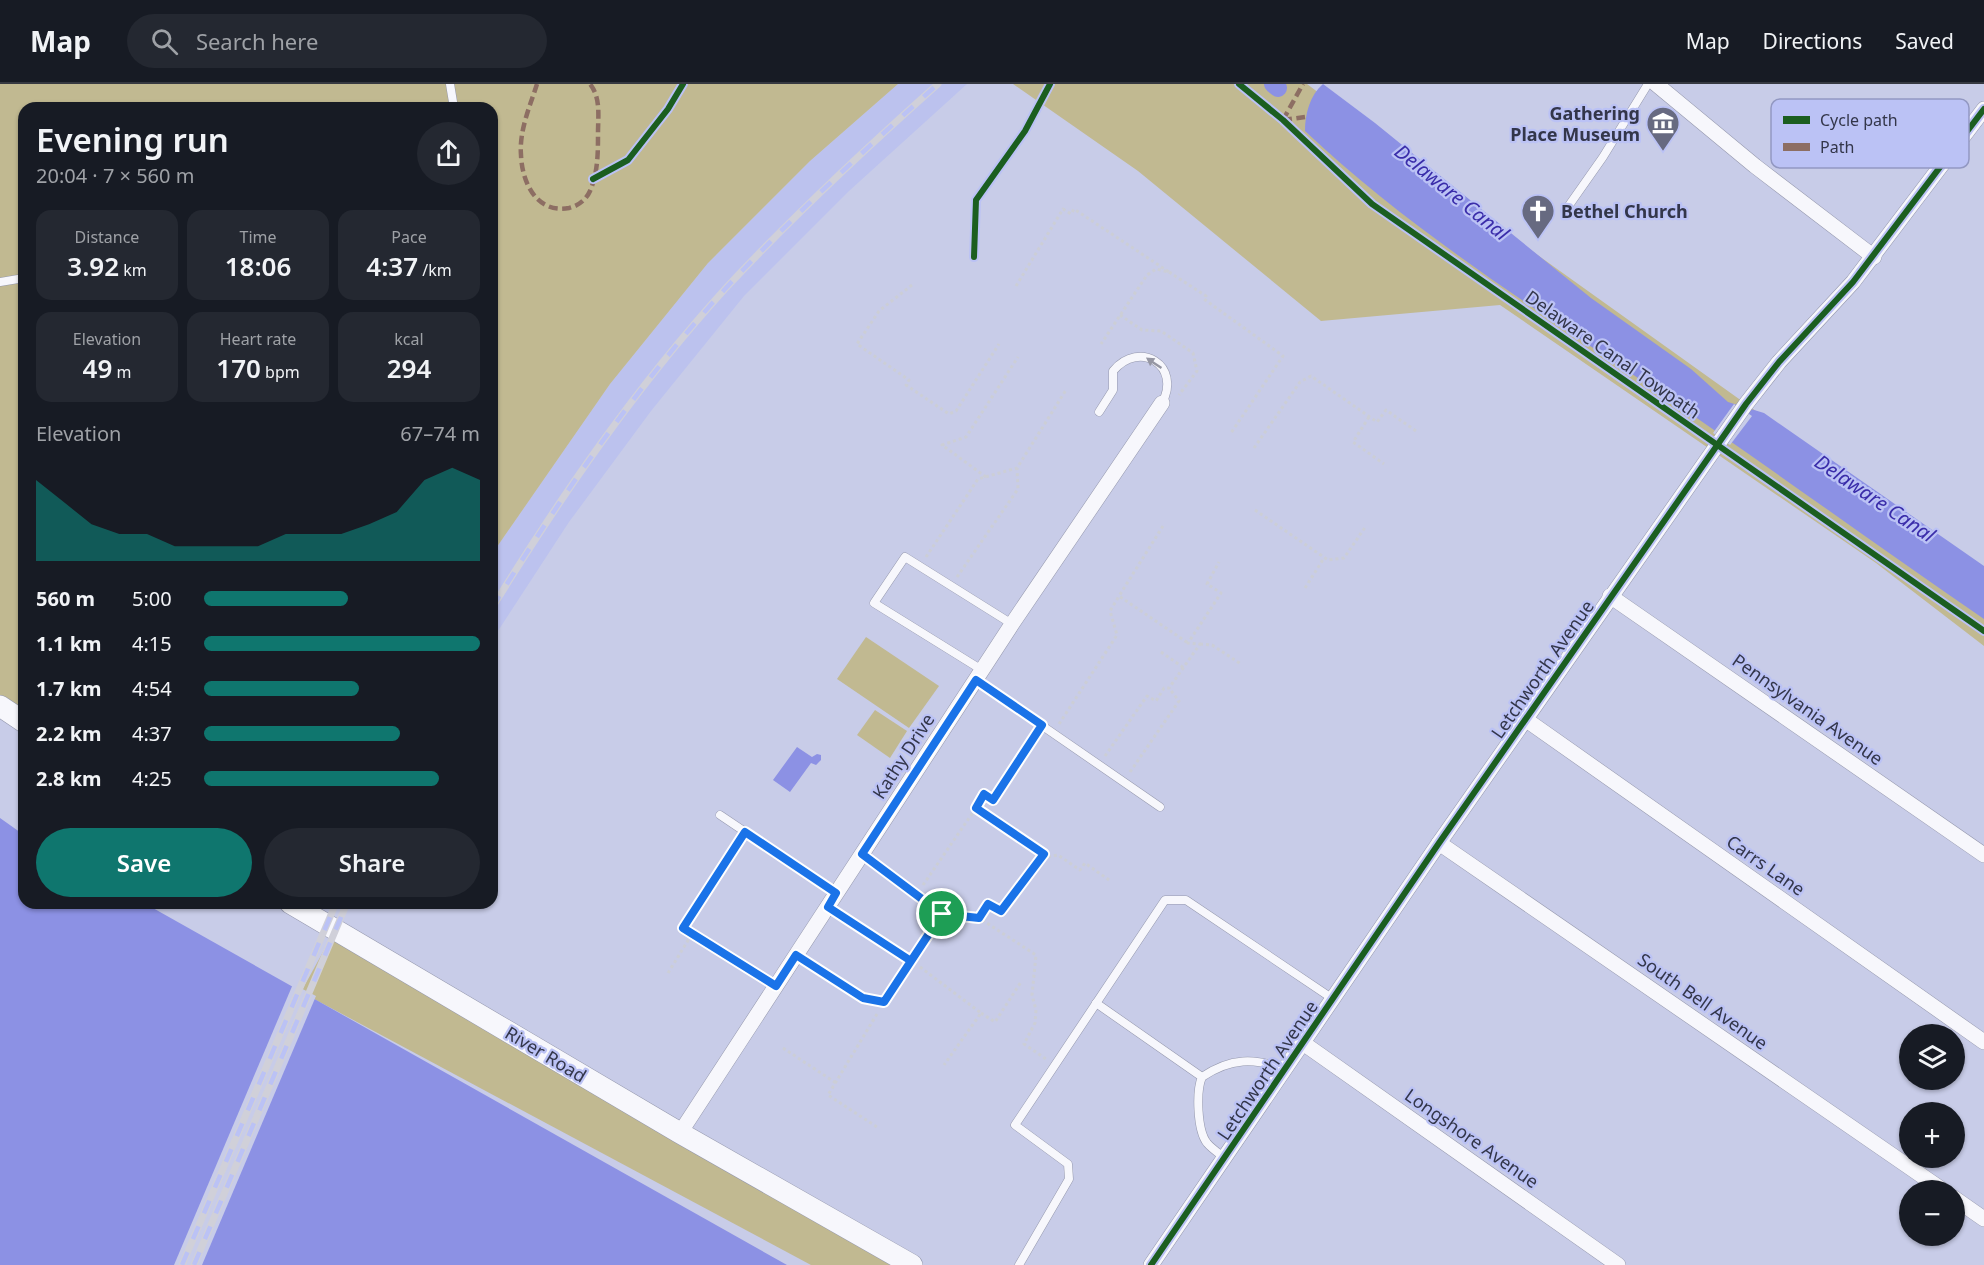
<!DOCTYPE html>
<html lang="en">
<head>
<meta charset="utf-8">
<style>
  :root { --surface:#171b24; --page:#242831; --text:#f1f3f6; --muted:#9ea1a6; --line:#363941; --accent:#0f766e }
  body { margin:0; font-family:"Noto Sans",sans-serif; background:var(--page); color:var(--text); height:100vh; display:flex; flex-direction:column; font-size:22px; white-space:nowrap }
  * { box-sizing:border-box; margin:0 }
  p { font-size:20px; color:var(--muted) }
  .icon { flex:none; width:33px; height:33px; fill:none; stroke:currentColor; stroke-width:2; stroke-linecap:round; stroke-linejoin:round }
  .map { position:relative; flex:1; overflow:hidden }
  .drawer { position:absolute; left:18px; top:18px; width:480px; height:807px; display:flex; flex-direction:column; background:var(--surface); border-radius:18px; box-shadow:0 2px 4px #0004 }
  .drawer>* { flex:none }
  .controls { position:absolute; left:1899px; top:940px; display:grid; gap:12px }
  .controls a { display:grid; place-items:center; width:66px; height:66px; border-radius:50%; background:var(--surface); box-shadow:0 2px 4px #0004; font-size:30px }
  .pin { position:absolute; display:grid; place-items:center; width:51px; height:51px; color:#fff; margin:-26px; border:3px solid #fff; border-radius:50%; box-shadow:0 2px 6px #0007 }
  .round { display:grid; place-items:center; flex:none; width:63px; height:63px; border-radius:32px; background:var(--page) }
  .summary { display:flex; align-items:center; justify-content:space-between; height:102px; padding:0 18px }
  h1 { font-size:33px; font-weight:600; line-height:45px }
  .metrics { display:grid; grid-template-columns:repeat(3,1fr); gap:9px; height:102px; padding:6px 18px }
  .metrics div { display:grid; align-content:center; border-radius:15px; background:var(--page); text-align:center }
  .metrics b { font-size:26px; font-weight:600 }
  .metrics small { font-size:16px; font-weight:400 }
  .metrics p { font-size:16px }
  .chart { height:168px; padding:12px 18px }
  .chart p { display:flex; justify-content:space-between }
  .chart svg { width:100%; height:108px; margin-top:6px; fill:var(--accent); opacity:.7 }
  .button { display:flex; gap:12px; margin-top:auto; padding:12px 18px }
  .button a { flex:1; height:69px; border-radius:36px; background:var(--accent); color:#fff; font-size:24px; font-weight:600; line-height:69px; text-align:center }
  .button a+a { background:var(--page); color:var(--text) }
  ul { padding:0 18px; list-style:none; font-size:20px }
  li { display:grid; grid-template-columns:96px 72px 1fr; align-items:center; height:45px }
  li i { height:15px; border-radius:8px; background:var(--accent) }
  header { display:flex; align-items:center; gap:36px; box-sizing:border-box; height:84px; padding:0 30px; background:var(--surface); border-bottom:2px solid var(--line) }
  header strong { font-size:28px }
  nav { display:flex; gap:33px; margin-inline-start:auto; font-size:21px }
  .search { width:420px; height:54px; background:var(--page); display:flex; align-items:center; gap:15px; box-sizing:border-box; padding:0 21px; border-radius:33px; color:var(--muted); font-size:22px }
  .map>svg:first-child { display:block }
</style>
</head>
<body>
<header>
<strong>Map</strong>
<div class="search"><svg class="icon" aria-label="search" viewBox="0 0 24 24"><circle cx="10" cy="10" r="6"/><path d="M15 15l6 6"/></svg>Search here</div>
<nav><a>Map</a><a>Directions</a><a>Saved</a></nav>
</header>
<div class="map">
<svg width="1984" height="1181" viewBox="0 0 1984 1181">
  <rect width="100%" height="100%" fill="#c8cce8"/>
  <polygon fill="#bcc2ee" points="898,0 967,0 849,107 744,212 651,327 569,438 492,556 492,470 610,300 708,179 810,77"/>
  <g fill="#c1b991">
    <polygon points="0,0 898,0 810,77 708,179 610,300 492,470 492,24 24,24 24,631 0,614"/>
    <polygon points="1013,0 1307,0 1483,132 1984,490 1984,562 1876,479 1500,221 1321,237 1138,87"/>
    <polygon points="866,553 939,602 909,644 837,595"/>
    <polygon points="875,626 907,647 890,674 857,651"/>
    <polygon points="335,846 913,1181 811,1181 301,908"/>
  </g>
  <g fill="#8c91e4">
    <path d="M1323 0 1375 39 1591 214 1691 285 1728 318 1764 329 1984 482V535C1872 458 1762 378 1650 302 1531 222 1409 145 1305 47 1305 30 1310 11 1323 0Z"/>
    <polygon points="797,663 812,673 817,670 821,671 821,676 816,681 811,679 790,708 773,696"/>
    <polygon points="0,734 24,751 24,819 144,819 787,1181 0,1181"/>
  </g>
  <g fill="#c8cce8">
    <polygon points="1734,320 1752,332 1730,361 1713,349"/>
    <polygon points="293,900 316,912 202,1181 174,1181"/>
  </g>
  <g fill="none" stroke-linecap="round" stroke-linejoin="round">
    <polyline stroke="#8c91e4" stroke-width="18" points="1273,0 1278,4"/>
    <g stroke="#9598ad" stroke-width="9">
      <g id="lane">
        <polyline points="450,0 454,24"/>
        <polyline points="1565,127 1603,73 1648,0"/>
        <polyline points="0,198 24,194"/>
        <path d="M1099 328 1113 306V287C1140 255 1182 282 1162 319"/>
        <polyline points="982,586 874,519 905,473 1012,540"/>
        <polyline points="976,596 1160,723"/>
        <polyline points="720,731 836,809"/>
        <polyline points="828,823 911,877"/>
        <polyline points="797,871 863,914 884,918 942,830 862,770"/>
        <polyline points="1096,919 1202,993"/>
        <path d="M1226 1075C1220 1070 1212 1065 1207 1059 1197 1046 1196 1007 1202 993 1230 974 1255 973 1285 986"/>
        <polyline points="1019,1181 1069,1095 1068,1080 1015,1041 1165,816 1186,816 1333,915"/>
      </g>
    </g>
    <g stroke="#9598ad" stroke-width="16">
      <g id="street">
        <polyline points="1656,0 1755,82 1874,173"/>
        <polyline points="1610,512 1984,771"/>
        <polyline points="1525,635 1984,958"/>
        <polyline points="1439,759 1944,1107"/>
        <polyline points="1303,959 1618,1181"/>
        <polyline points="680,1049 1012,540 1162,319"/>
        <polyline points="1954,1114 1984,1135"/>
        <polyline points="1151,1181 1439,759 1746,320 1779,278 1853,198 1984,25"/>
      </g>
    </g>
    <g stroke="#9598ad" stroke-width="22">
      <g id="secondary">
        <polyline points="0,622 24,638"/>
        <polyline points="290,819 680,1049 912,1181"/>
      </g>
    </g>
    <g stroke="#ccced6" stroke-width="3" stroke-dasharray="3 3" stroke-linecap="butt">
      <polyline points="1169,188 1206,212 1204,215 1283,272 1231,349"/>
      <polyline points="912,201 879,227 857,260 909,296 906,301 949,330 956,327 999,260"/>
      <polyline points="1016,202 1063,125 1071,130 1074,125 1169,188 1156,185 1147,191 1101,260"/>
      <polyline points="1120,231 1142,246 1161,247 1193,269 1197,287 1179,311"/>
      <polyline points="1369,333 1353,358 1384,380"/>
      <polyline points="1254,364 1300,298 1311,292 1377,338 1386,326 1416,347"/>
      <polyline points="986,393 942,361 966,353 1018,273"/>
      <polyline points="1255,426 1328,476 1344,474 1366,442"/>
      <polyline points="1163,442 1119,512 1188,559"/>
      <polyline points="926,473 978,395 1017,384 1066,306"/>
      <polyline points="957,493 1018,405 1017,384"/>
      <polyline points="1305,504 1324,474"/>
      <polyline points="1200,560 1212,561 1241,580"/>
      <polyline points="1161,568 1184,584"/>
      <polyline points="1059,640 1117,551 1110,527 1119,512"/>
      <polyline points="1105,672 1147,612 1156,617 1164,604 1169,604 1200,560 1188,559 1221,509 1207,500 1219,478"/>
      <polyline points="1130,688 1179,617 1169,604"/>
      <polyline points="976,724 984,710 993,716 1035,651"/>
      <polyline points="923,801 976,724 1044,770"/>
      <polyline points="953,831 979,834 1036,871 1032,911 1036,926 1035,939 1024,960 1046,975"/>
      <polyline points="979,834 988,820 1001,827 1044,770 1047,773 1058,771 1080,786 1085,779 1109,796"/>
      <polyline points="692,850 762,894"/>
      <polyline points="920,883 981,929 944,981"/>
      <polyline points="668,889 692,850 683,844 739,757"/>
      <polyline points="981,929 995,938 1021,898"/>
      <polyline points="877,930 828,1011 877,1043"/>
      <polyline points="783,964 836,999"/>
    </g>
    <use href="#lane" stroke="#f7f7fc" stroke-width="8"/>
    <use href="#street" stroke="#f7f7fc" stroke-width="15"/>
    <use href="#secondary" stroke="#f7f7fc" stroke-width="21"/>
    <g stroke="#d0d0d9" stroke-width="7">
      <g id="rail">
        <path d="M492 524C561 412 636 303 725 205 792 133 864 66 938 0"/>
        <polyline points="182,1181 336,819"/>
        <polyline points="194,1181 347,819"/>
      </g>
    </g>
    <use href="#rail" stroke="#bbc2f5" stroke-width="4.5" stroke-dasharray="14" stroke-linecap="butt"/>
    <g stroke="#8d6e63" stroke-width="4.5" stroke-dasharray="9 4.5" stroke-linecap="butt">
      <path d="M537 0C530 22 519 47 521 71 522 99 537 130 569 124 578 122 586 116 590 107 598 89 598 68 598 49 598 32 601 14 590 0"/>
      <polyline points="1283,36 1303,0"/>
      <polyline points="1283,36 1305,33"/>
    </g>
    <g stroke="#bbc2f5" stroke-width="10">
      <g id="cycleway">
        <polyline points="1239,0 1283,36 1372,120 1984,547"/>
        <polyline points="593,95 628,76 668,25 683,0"/>
        <polyline points="974,173 976,116 1025,47 1050,0"/>
        <polyline points="1151,1181 1439,759 1746,320 1779,278 1853,198 1984,25"/>
      </g>
    </g>
    <use href="#cycleway" stroke="#1b5e20" stroke-width="6"/>
  </g>
  <defs><path id="oneway-solid" d="M-6-.8H1V-3.2L6.5 0L1 3.2V.8H-6Z" transform="scale(1.5)"/></defs>
  <use fill="#9596a3" href="#oneway-solid" transform="translate(1154 279) rotate(-146)"/>
  <g fill="none" stroke-linecap="round" stroke-linejoin="round">
    <g stroke="#fff" stroke-width="12">
      <polyline id="route" points="942,830 862,770 976,596 1042,641 993,716 984,710 976,724 1044,770 1001,827 988,820 979,834 942,830 884,918 863,914 796,871 776,902 683,844 745,748 836,809 828,823 911,877 942,830"/>
    </g>
    <use href="#route" stroke="#1a73e8" stroke-width="8"/>
  </g>
  <defs>
    <g id="museum-pin" transform="scale(1.725)"><path d="M0 17L-7.5 6A9.5 9.5 0 1 1 7.5 6Z" fill="#676a81" stroke="#bbc2f5"/><path d="M0-6L6-3V-2H-6V-3ZM-5-1h2V3h-2ZM-1-1h2V3h-2ZM3-1h2V3H3ZM-6 4H6V6H-6Z" fill="#fff"/></g>
    <g id="church-pin" transform="scale(1.725)"><path d="M0 17L-7.5 6A9.5 9.5 0 1 1 7.5 6Z" fill="#676a81" stroke="#bbc2f5"/><path d="M-1.2-6h2.4v3.5h3.3v2.4h-3.3V6h-2.4V-.1h-3.3v-2.4h3.3Z" fill="#fff"/></g>
  </defs>
  <g fill-rule="evenodd">
    <use href="#museum-pin" x="1663" y="39"/>
    <use href="#church-pin" x="1538" y="127"/>
  </g>
  <g text-anchor="middle" dominant-baseline="central" stroke-width="4.5" stroke-linejoin="round" paint-order="stroke">
    <g font-size="18" font-weight="bold" fill="#33364a" stroke="#bbc2f5" text-anchor="end">
      <text x="1640" y="29">Gathering<tspan x="1640" dy="21">Place Museum</tspan></text>
      <text x="1561" y="127" text-anchor="start">Bethel Church</text>
    </g>
    <g font-size="18" fill="#33364a" stroke="#bbc2f5">
      <text transform="translate(1613 270) rotate(35)">Delaware Canal Towpath</text>
      <text transform="translate(1542 585) rotate(-55)">Letchworth Avenue</text>
      <text transform="translate(1808 625) rotate(35)">Pennsylvania Avenue</text>
      <text transform="translate(903 672) rotate(-57)">Kathy Drive</text>
      <text transform="translate(1766 781) rotate(35)">Carrs Lane</text>
      <text transform="translate(1703 917) rotate(35)">South Bell Avenue</text>
      <text transform="translate(546 970) rotate(31)">River Road</text>
      <text transform="translate(1267 986) rotate(-56)">Letchworth Avenue</text>
      <text transform="translate(1472 1054) rotate(35)">Longshore Avenue</text>
    </g>
    <g font-size="20" font-style="italic" fill="#3a2daa" stroke="#bbc2f5">
      <text transform="translate(1452 108) rotate(39)">Delaware Canal</text>
      <text transform="translate(1875 414) rotate(34)">Delaware Canal</text>
    </g>
  </g>
  <rect x="1771" y="15" width="198" height="69" rx="9" fill="#bbc2f5" stroke="#9298c2" stroke-width="1.5"/>
  <rect x="1783" y="32" width="27" height="8" fill="#1b5e20"/>
  <rect x="1783" y="59" width="27" height="8" fill="#8d6e63"/>
  <g font-size="16" fill="#33364a">
    <text x="1820" y="42">Cycle path</text>
    <text x="1820" y="69">Path</text>
  </g>
</svg>
<div class="controls">
<a><svg class="icon" aria-label="layers" viewBox="0 0 24 24"><path d="M12 4l9 5-9 5-9-5zM3 14l9 5 9-5"/></svg></a>
<a>+</a>
<a>−</a>
</div>
<div class="pin" style="left:942px;top:830px;background:#1e9e55"><svg class="icon" aria-label="arrive" viewBox="0 0 24 24"><path d="M6 21V4h12l-3 4 3 4H6"/></svg></div>
<section class="drawer">
<div class="summary"><div><h1>Evening run</h1><p>20:04 · 7 × 560 m</p></div><a class="round"><svg class="icon" aria-label="share" viewBox="0 0 24 24"><path d="M12 15V3M7 8l5-5 5 5M5 13v7h14v-7"/></svg></a></div>
<div class="metrics">
<div><p>Distance</p><b>3.92<small> km</small></b></div>
<div><p>Time</p><b>18:06</b></div>
<div><p>Pace</p><b>4:37<small> /km</small></b></div>
</div>
<div class="metrics">
<div><p>Elevation</p><b>49<small> m</small></b></div>
<div><p>Heart rate</p><b>170<small> bpm</small></b></div>
<div><p>kcal</p><b>294</b></div>
</div>
<div class="chart"><p><span>Elevation</span>67–74 m</p>
<svg viewBox="0 0 160 44" preserveAspectRatio="none"><path d="M0 44V11L10 20L20 29L30 33L40 33L50 38L60 38L70 38L80 38L90 33L100 33L110 33L120 29L130 24L140 11L150 6L160 11V44z"/></svg>
</div>
<ul>
<li><b>560 m</b>5:00<i style="width:52%"></i></li>
<li><b>1.1 km</b>4:15<i style="width:100%"></i></li>
<li><b>1.7 km</b>4:54<i style="width:56%"></i></li>
<li><b>2.2 km</b>4:37<i style="width:71%"></i></li>
<li><b>2.8 km</b>4:25<i style="width:85%"></i></li>
</ul>
<div class="button"><a>Save</a><a>Share</a></div>
</section>
</div>
</body>
</html>
